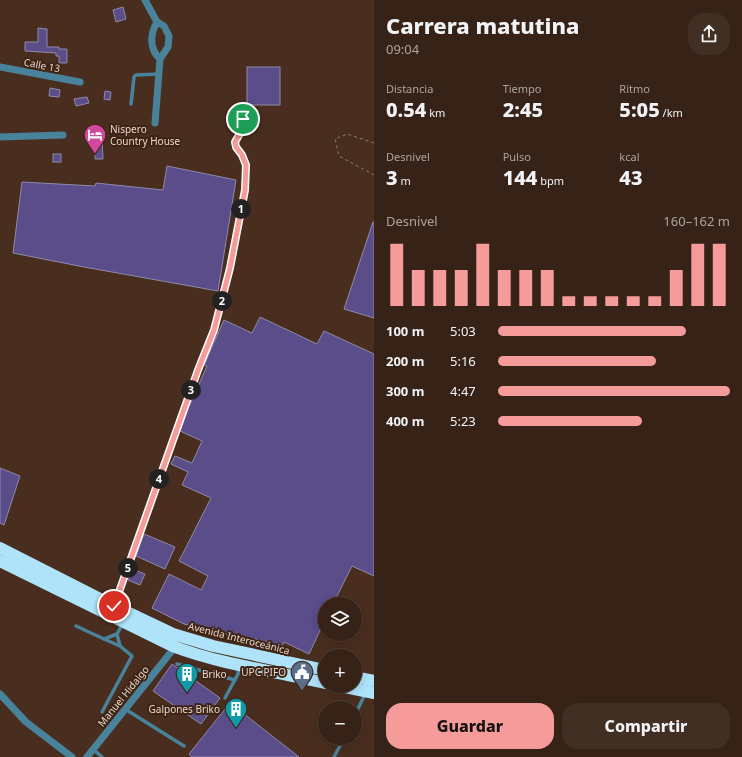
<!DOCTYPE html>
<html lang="es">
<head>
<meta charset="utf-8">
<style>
  :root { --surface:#372217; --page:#422f24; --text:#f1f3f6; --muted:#aaa4a1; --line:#513f36; --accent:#f59b99 }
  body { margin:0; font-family:"Noto Sans",sans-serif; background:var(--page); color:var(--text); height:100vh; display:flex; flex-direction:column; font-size:15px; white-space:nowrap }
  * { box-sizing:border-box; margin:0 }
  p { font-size:13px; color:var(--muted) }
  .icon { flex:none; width:22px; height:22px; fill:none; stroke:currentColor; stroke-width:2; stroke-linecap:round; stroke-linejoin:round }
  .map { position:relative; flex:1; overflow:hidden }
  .panel { display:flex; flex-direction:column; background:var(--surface); width:368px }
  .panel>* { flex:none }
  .buttons { position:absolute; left:318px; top:597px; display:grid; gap:8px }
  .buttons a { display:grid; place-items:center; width:44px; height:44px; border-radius:50%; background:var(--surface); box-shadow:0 2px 10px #0003,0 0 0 1px var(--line); font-size:20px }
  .pin { position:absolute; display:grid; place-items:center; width:34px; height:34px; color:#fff; margin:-17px; border:2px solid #fff; border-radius:50%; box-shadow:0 1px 4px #0007 }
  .km { position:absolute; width:20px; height:20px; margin:-10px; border-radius:50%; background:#222; color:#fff; font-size:11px; line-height:20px; text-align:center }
  .round { display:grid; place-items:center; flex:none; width:42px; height:42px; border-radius:16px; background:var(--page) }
  .headline { display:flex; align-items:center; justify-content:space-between; height:68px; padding:0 12px }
  h1 { font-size:22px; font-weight:800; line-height:30px }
  .stats { display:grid; grid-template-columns:repeat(3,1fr); gap:6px; height:68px; padding:4px 12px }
  .stats div { display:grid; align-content:center }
  .stats b { font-size:20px; font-weight:800 }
  .stats small { font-size:11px; font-weight:400 }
  .stats p { font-size:11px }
  .chart { height:112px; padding:8px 12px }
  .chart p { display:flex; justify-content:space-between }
  .chart svg { width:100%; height:72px; margin-top:4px; stroke:var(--accent); stroke-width:6 }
  .primary-button { display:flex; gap:8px; margin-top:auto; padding:8px 12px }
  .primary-button a { flex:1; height:46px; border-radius:16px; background:var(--accent); color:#111; font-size:16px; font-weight:800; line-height:46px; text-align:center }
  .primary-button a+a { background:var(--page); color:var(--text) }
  ul { padding:0 12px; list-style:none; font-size:13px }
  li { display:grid; grid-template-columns:64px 48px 1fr; align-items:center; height:30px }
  li i { height:10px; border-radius:5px; background:var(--accent) }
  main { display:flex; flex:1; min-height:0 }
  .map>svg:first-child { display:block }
</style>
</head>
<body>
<main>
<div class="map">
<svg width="374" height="757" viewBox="0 0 374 757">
  <rect width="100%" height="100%" fill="#492e1f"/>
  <g fill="#5a4d8a" stroke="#8f8aaa">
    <polygon points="123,7 126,19 116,22 113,10"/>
    <polygon points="38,28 47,29 47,47 59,47 59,49 67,49 67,63 59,63 59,56 56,56 56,53 25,51 25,42 38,42"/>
    <rect x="247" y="67" width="33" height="38"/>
    <polygon points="50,88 60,90 59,97 49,96"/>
    <polygon points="105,91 111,92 110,100 104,99"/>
    <polygon points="87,97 89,103 76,106 74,99"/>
    <polygon points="102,139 103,159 95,159 95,140"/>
    <rect x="53" y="154" width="8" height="8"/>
    <polygon points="167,166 236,180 218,291 84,267 13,253 22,182 95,186 96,183 163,190"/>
    <polygon points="373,222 374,222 374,318 344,309"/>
    <polygon points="260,317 317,344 324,331 374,354 374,576 352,566 333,604 325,604 325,620 309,654 284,642 282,646 247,637 246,639 184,624 152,608 169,574 201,590 208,576 179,561 211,498 182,485 188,472 171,464 175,456 192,463 202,441 180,431 188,409 207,366 204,365 224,320 252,333"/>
    <polygon points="0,468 20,476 4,525 0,523"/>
    <polygon points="144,534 175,547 165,569 136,556"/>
    <polygon points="132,569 145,574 140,585 128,580"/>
    <polygon points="172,664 220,698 201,724 153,691"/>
    <polygon points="230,703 299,757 192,757 189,754"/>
  </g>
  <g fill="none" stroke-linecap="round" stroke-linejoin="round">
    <polyline stroke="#8f796c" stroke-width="1" stroke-dasharray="3 3" stroke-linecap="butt" points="374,143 347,134 335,139 339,156 374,175"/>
    <g stroke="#49839b" stroke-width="3.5">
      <polyline points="131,104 134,77 136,75 159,74"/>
      <polyline points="115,605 198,370 215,330 230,268 245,190 246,165 236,147 235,142 242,130 243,119 251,111"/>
      <polyline points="76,626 104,639 117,634"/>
      <polyline points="104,639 120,646"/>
      <polyline points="177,664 235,680"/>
      <polyline points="225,698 238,674 239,666"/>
      <polyline points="125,709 184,746"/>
      <polyline points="102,712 132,656 120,646 117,634 123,623"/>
      <polyline points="355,715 365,694"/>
      <polyline points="93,749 102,757"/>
      <polyline points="334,757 344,738"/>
    </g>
    <g stroke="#49839b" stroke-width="7">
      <polyline points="145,0 157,22 164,26 169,36 168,47 160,59 155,123"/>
      <path d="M157 22C150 34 149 49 160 59"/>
      <polyline points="0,67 80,82"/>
      <polyline points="0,137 63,135"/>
      <polyline points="0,694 26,722 72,757"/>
      <polyline points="87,757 175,647"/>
    </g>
    <g stroke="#aee3fa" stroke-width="12">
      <polyline points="0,548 114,606 173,634 213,646 325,670"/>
      <path d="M0 561 175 647C223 665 275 671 325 683"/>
      <polyline points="355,677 374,681"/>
      <polyline points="340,686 374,693"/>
    </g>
  </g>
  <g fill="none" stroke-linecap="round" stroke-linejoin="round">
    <g stroke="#fff" stroke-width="8">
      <polyline id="route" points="114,606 198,370 214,330 230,268 245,190 246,165 242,155 236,147 235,142 242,130 243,119"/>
    </g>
    <use href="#route" stroke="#f59b99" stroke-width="5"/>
  </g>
  <defs>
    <g id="hotel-pin" transform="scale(1.15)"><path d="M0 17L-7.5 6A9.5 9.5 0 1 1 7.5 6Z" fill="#d1479c" stroke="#3e2415"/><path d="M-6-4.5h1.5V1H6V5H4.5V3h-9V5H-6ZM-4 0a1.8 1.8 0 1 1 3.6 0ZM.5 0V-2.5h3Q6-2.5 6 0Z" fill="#fff"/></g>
    <g id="civic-pin" transform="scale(1.15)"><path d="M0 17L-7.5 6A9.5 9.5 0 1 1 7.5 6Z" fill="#5c6f8a" stroke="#3e2415"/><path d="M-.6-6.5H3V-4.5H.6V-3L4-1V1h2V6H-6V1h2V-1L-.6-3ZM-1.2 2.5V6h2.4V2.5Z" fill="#fff"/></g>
    <g id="building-pin" transform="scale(1.15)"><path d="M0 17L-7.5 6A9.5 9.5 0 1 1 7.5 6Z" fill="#0f9aa8" stroke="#3e2415"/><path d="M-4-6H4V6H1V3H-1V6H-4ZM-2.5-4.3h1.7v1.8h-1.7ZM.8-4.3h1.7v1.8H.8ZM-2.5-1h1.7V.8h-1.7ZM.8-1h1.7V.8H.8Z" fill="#fff"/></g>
  </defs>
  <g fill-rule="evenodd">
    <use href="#hotel-pin" x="95" y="135"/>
    <use href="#civic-pin" x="302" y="672"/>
    <use href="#building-pin" x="187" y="674"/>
    <use href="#building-pin" x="236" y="709"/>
  </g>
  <g text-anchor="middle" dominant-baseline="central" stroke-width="4" stroke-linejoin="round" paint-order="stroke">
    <g font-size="10" fill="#e8d7cd" stroke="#3e2415">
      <text transform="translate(42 65) rotate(11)">Calle 13</text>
      <text transform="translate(239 638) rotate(14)">Avenida Interoceánica</text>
      <text transform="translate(123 696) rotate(-51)">Manuel Hidalgo</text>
    </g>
    <g font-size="10" fill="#e8d7cd" stroke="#3e2415" text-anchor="start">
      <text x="110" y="129">Nispero<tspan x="110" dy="12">Country House</tspan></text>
      <text x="286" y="672" text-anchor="end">UPC PIFO</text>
      <text x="202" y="674">Briko</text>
      <text x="220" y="709" text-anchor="end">Galpones Briko</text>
    </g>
  </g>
</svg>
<div class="buttons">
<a><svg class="icon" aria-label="layers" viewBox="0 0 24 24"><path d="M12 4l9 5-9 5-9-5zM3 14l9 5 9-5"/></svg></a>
<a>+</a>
<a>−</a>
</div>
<div class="pin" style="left:243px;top:119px;background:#1e9e55"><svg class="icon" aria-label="arrive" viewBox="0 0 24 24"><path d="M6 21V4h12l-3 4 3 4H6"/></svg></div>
<div class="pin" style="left:114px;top:606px;background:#d93025"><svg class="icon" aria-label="check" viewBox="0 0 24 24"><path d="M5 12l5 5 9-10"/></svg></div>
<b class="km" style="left:241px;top:209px">1</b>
<b class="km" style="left:222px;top:301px">2</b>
<b class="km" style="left:191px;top:390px">3</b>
<b class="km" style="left:159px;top:479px">4</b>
<b class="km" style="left:128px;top:568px">5</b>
</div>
<section class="panel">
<div class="headline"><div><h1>Carrera matutina</h1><p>09:04</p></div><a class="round"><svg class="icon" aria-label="share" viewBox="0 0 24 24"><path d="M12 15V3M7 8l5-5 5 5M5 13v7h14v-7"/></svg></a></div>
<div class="stats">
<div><p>Distancia</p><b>0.54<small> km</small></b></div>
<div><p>Tiempo</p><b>2:45</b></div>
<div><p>Ritmo</p><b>5:05<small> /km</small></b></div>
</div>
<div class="stats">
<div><p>Desnivel</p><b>3<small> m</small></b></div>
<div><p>Pulso</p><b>144<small> bpm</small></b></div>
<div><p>kcal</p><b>43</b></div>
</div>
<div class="chart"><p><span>Desnivel</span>160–162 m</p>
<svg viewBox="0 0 160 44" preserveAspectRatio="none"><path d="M5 44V6M15 44V22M25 44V22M35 44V22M45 44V6M55 44V22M65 44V22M75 44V22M85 44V38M95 44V38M105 44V38M115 44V38M125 44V38M135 44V22M145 44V6M155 44V6"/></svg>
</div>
<ul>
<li><b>100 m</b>5:03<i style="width:81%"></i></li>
<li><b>200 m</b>5:16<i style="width:68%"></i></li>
<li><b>300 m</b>4:47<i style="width:100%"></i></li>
<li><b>400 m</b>5:23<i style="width:62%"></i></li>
</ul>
<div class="primary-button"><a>Guardar</a><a>Compartir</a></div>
</section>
</main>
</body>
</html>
